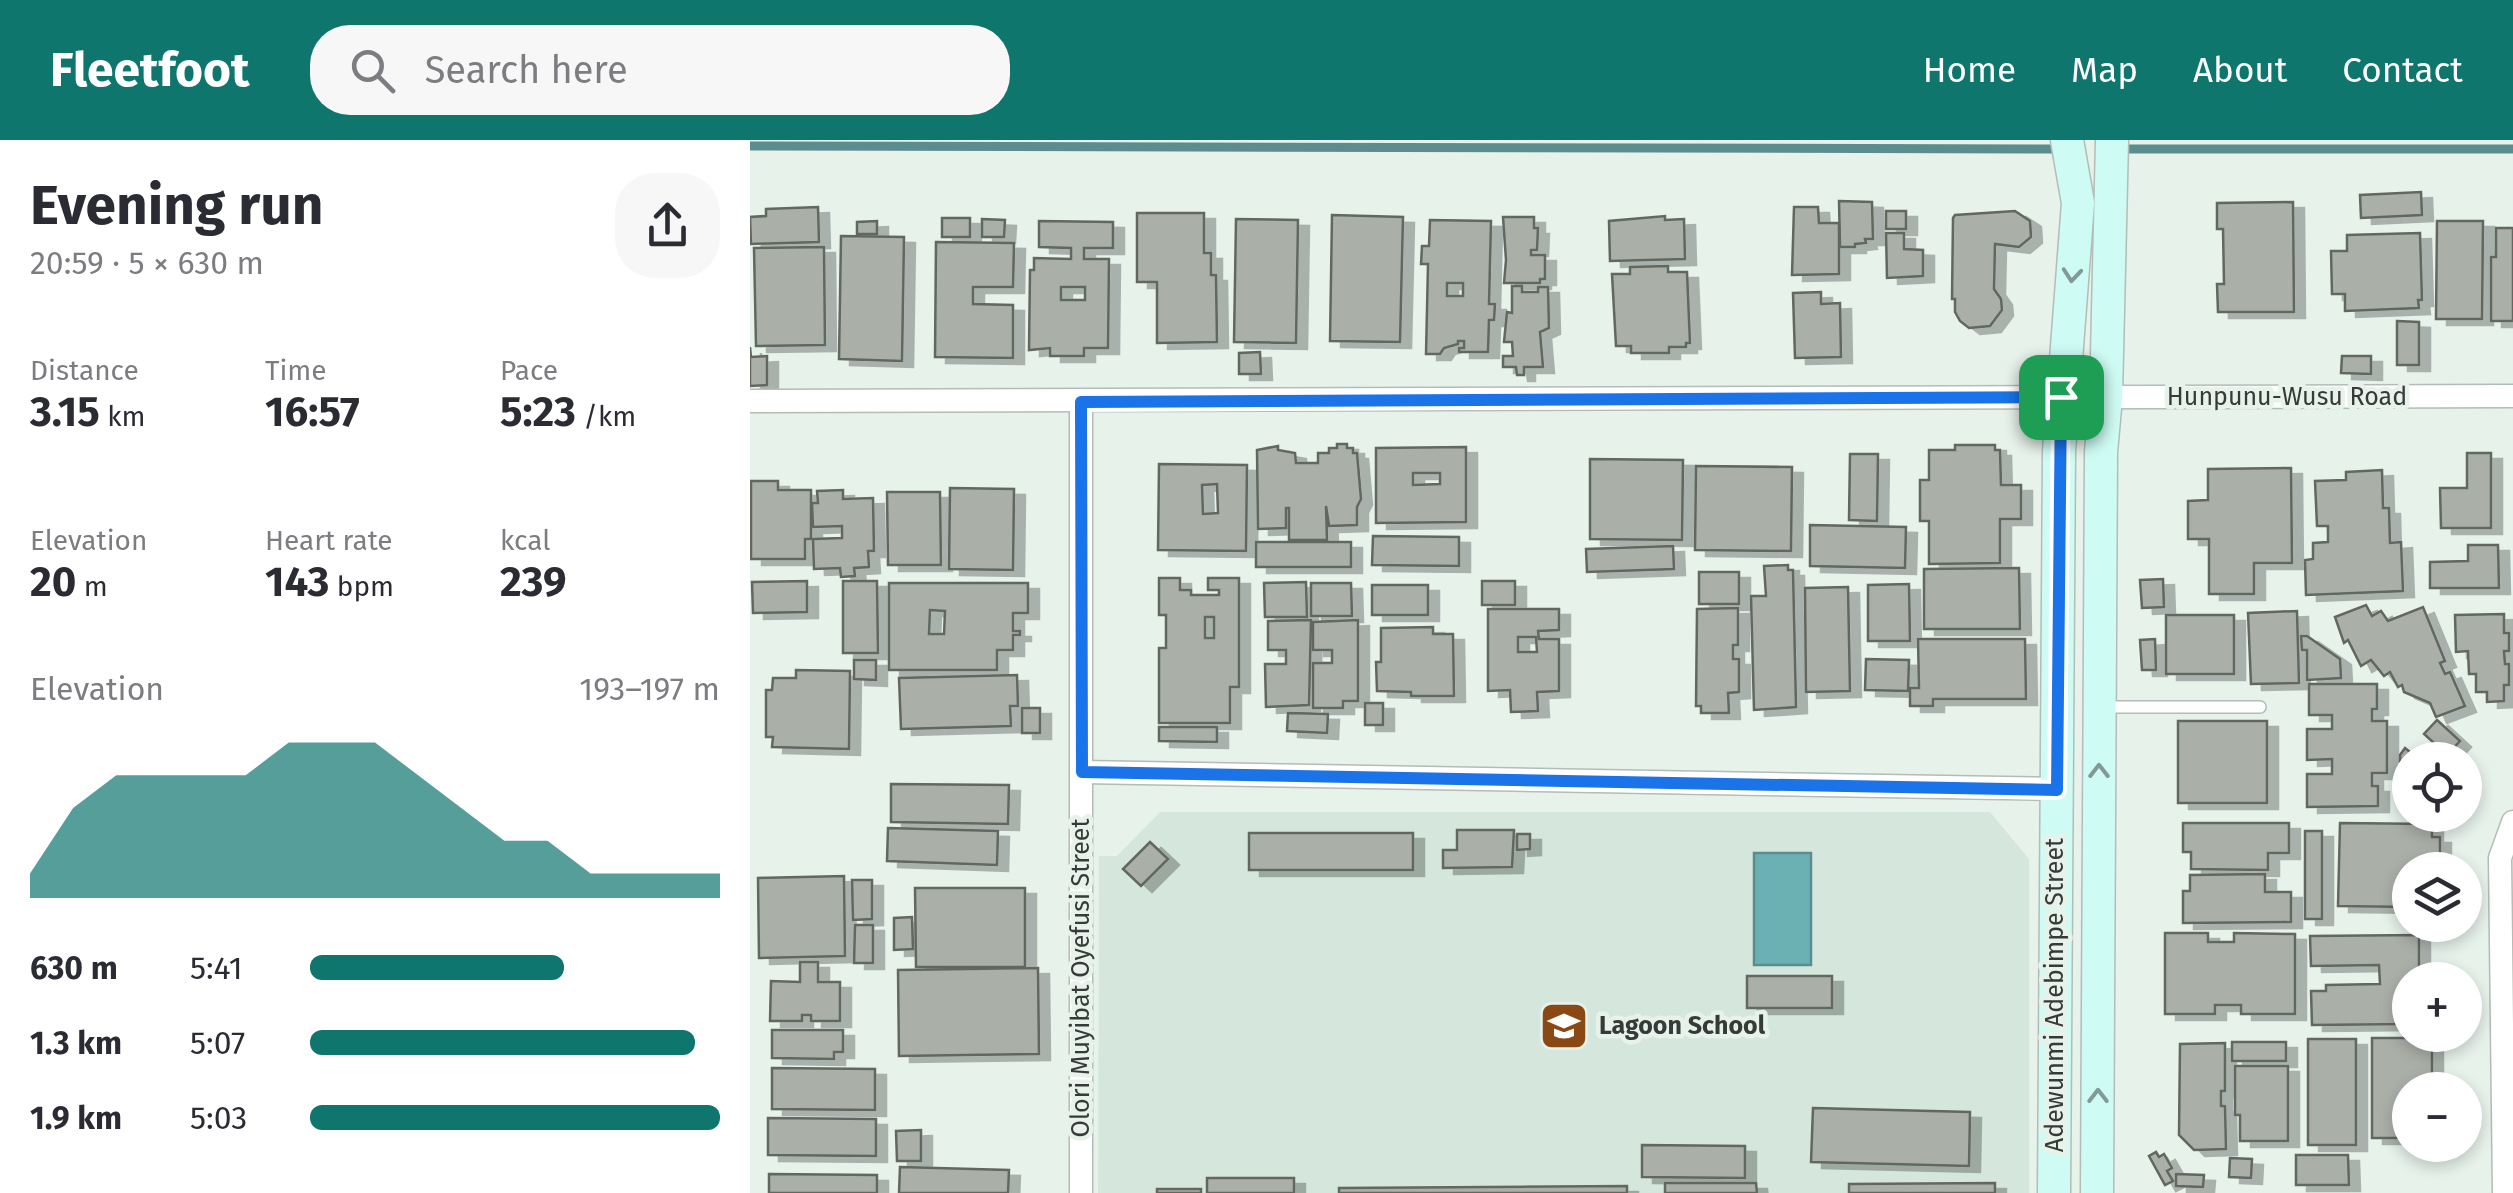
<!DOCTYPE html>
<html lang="en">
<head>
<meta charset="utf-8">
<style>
  :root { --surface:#fff; --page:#f7f7f7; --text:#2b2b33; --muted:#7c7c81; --accent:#0f766e }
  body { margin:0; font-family:"Fira Sans",sans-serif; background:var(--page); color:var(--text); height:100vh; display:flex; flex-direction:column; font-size:38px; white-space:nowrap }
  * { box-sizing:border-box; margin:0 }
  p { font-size:32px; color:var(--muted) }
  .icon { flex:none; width:55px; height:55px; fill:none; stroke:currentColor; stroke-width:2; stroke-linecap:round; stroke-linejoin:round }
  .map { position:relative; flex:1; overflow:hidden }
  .details { display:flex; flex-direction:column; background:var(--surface); width:750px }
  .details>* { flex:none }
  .tools { position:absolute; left:1642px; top:602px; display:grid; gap:20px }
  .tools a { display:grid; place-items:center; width:90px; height:90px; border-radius:50%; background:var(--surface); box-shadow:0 5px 15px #0003; font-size:50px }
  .pin { position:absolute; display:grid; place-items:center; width:85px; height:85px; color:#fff; margin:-42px; border-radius:20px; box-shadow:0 5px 15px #0006 }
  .round { display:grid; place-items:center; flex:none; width:105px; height:105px; border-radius:40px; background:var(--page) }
  .headline { display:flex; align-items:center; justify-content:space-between; height:170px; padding:0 30px }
  h1 { font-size:55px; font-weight:700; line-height:75px }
  .metrics { display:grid; grid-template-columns:repeat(3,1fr); gap:15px; height:170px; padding:10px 30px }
  .metrics div { display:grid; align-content:center }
  .metrics b { font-size:42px; font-weight:700 }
  .metrics small { font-size:28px; font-weight:400 }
  .metrics p { font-size:28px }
  .chart { height:280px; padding:20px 30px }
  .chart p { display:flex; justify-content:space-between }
  .chart svg { width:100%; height:180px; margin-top:10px; fill:var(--accent); opacity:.7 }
  ul { padding:0 30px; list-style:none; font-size:32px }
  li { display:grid; grid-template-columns:160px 120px 1fr; align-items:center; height:75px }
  li i { height:25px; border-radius:12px; background:var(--accent) }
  header { display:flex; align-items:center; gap:60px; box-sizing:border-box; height:140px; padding:0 50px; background:var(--accent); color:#fff }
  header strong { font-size:48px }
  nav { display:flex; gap:55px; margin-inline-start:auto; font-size:35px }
  .search { width:700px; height:90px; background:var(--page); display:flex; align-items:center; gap:25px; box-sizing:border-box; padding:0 35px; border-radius:40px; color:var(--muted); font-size:38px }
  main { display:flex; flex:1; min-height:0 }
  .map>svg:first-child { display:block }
</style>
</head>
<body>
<header>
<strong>Fleetfoot</strong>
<div class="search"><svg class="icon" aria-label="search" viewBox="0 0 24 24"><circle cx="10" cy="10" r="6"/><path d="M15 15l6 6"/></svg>Search here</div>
<nav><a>Home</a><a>Map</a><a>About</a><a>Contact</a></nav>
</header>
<main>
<section class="details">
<div class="headline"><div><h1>Evening run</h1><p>20:59 · 5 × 630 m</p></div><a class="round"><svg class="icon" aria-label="share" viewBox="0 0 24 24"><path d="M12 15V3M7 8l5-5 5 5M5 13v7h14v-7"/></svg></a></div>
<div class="metrics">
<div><p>Distance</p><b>3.15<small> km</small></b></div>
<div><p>Time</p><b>16:57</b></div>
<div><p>Pace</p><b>5:23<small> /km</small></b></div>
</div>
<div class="metrics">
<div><p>Elevation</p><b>20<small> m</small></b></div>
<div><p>Heart rate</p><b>143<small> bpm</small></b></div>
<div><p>kcal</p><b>239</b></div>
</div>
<div class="chart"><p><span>Elevation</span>193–197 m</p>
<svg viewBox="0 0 160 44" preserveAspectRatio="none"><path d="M0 44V38L10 22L20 14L30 14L40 14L50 14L60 6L70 6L80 6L90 14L100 22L110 30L120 30L130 38L140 38L150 38L160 38V44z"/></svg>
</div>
<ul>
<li><b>630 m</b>5:41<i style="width:62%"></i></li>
<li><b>1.3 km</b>5:07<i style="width:94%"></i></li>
<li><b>1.9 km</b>5:03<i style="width:100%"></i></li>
</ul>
</section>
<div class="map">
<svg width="1763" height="1053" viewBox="0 0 1763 1053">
  <defs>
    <filter id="shadow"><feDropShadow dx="11" dy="6" stdDeviation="0" flood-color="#0004"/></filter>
  </defs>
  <rect width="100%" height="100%" fill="#e7f2eb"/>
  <polygon fill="#d5e7dc" points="410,672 1240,672 1279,719 1279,1053 348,1053 349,716 367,716"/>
  <rect fill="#6bb1b4" stroke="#5b8d8f" stroke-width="2.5" x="1004" y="713" width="57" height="112"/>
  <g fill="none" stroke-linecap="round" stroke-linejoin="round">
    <g stroke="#5b8d8f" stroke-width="9">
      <polyline points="0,6 1310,9"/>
      <polyline points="1371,9 1763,9"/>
    </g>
  </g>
  <g fill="#aab0a8" stroke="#626760" stroke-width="2.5" fill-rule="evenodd" filter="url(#shadow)">
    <polygon points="1671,52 1672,75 1611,78 1610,55"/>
    <polygon points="1089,61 1122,62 1123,99 1115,99 1116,103 1105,104 1105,107 1090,107"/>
    <polygon points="1543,62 1544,172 1468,172 1467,144 1474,144 1473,89 1467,89 1467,63"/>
    <polygon points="68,67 69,102 1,104 0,77 16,76 16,69"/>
    <polygon points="1044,67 1068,67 1069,83 1089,83 1089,134 1042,135"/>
    <rect x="1136" y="71" width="20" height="18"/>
    <polygon points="1265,71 1280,81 1281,97 1269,107 1245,104 1244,149 1251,159 1252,170 1240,186 1219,188 1210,181 1205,172 1205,159 1202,159 1203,78 1205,75"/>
    <polygon points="387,73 454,73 454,113 461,113 461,135 466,135 467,202 407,203 407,142 387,142"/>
    <polygon points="582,75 653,77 650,202 580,201"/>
    <polygon points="915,76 915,80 934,79 935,119 860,121 859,81"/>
    <polygon points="753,77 784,77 784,88 788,88 787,110 781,110 781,115 795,115 795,139 790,139 790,143 754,143 756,120"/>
    <rect x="192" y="78" width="28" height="19"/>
    <polygon points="232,79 255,80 254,97 232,97"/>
    <polygon points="486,79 548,80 546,203 484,202"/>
    <path d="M680 80 741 81 739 164H745L744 180H739L738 212H709V208H714V201H708V204L694 208 690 214H676L678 124H671L672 106H679ZM697 143H713V156H697Z"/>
    <polygon points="127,81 127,94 107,94 107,82"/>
    <path d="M289 81 363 82V108H334V119H359L358 208H334V216H300V208L279 210 280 130H284V118L321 119V108L289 107ZM311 147H335V160H311Z"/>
    <polygon points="1687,81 1733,81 1732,179 1686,179"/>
    <polygon points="1746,88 1763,88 1763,181 1741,181 1741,117 1746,117"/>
    <polygon points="1136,93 1154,93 1154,109 1173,110 1173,136 1137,138"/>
    <polygon points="1670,93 1672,160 1668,160 1669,168 1595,171 1595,154 1582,154 1581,111 1597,111 1597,95"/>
    <polygon points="91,96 154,97 152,221 89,219"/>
    <polygon points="186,102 264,103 263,147 223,147 223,164 263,165 263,218 185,217"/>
    <polygon points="74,107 75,205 6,206 4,108"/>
    <polygon points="918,126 918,132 937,132 940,203 936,203 936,207 919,207 919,213 881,213 881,206 866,206 862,134 880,134 880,127"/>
    <polygon points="762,146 772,146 772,152 788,152 788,147 798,147 799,188 790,192 793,227 774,227 774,235 767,235 766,227 753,227 753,216 763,216 762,202 754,202 757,172 762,173"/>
    <polygon points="1071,152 1071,164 1090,163 1091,217 1045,218 1043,153"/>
    <polygon points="1647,181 1669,182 1669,225 1647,225"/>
    <polygon points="0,207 1,217 17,216 17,245 0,246"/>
    <polygon points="510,212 511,234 489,234 489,213"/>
    <polygon points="1592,216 1621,216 1621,234 1591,233"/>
    <polygon points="587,304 597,304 597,308 603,308 603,313 607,313 611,359 607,367 607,385 579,386 576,366 577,400 539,400 539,368 536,368 536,388 508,389 507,310 528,306 528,310 545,313 546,323 568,323 568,313 579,313 579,308 587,308"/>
    <polygon points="1205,305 1245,305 1245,310 1250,310 1251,345 1271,345 1271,379 1250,379 1250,423 1179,424 1179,381 1170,381 1170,340 1179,340 1179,310 1205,310"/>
    <path d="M716 307V382L626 383V308ZM663 333H690V344L663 345Z"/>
    <polygon points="1717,313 1741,313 1741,388 1691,388 1690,348 1717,348"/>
    <polygon points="1100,314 1128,314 1127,381 1099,380"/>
    <polygon points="840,319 933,320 932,400 840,399"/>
    <path d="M409 324 497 325 496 411 408 410ZM467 344 468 373 453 374 452 345Z"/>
    <polygon points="946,326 1042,327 1041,411 945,410"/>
    <polygon points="1541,328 1542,423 1504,423 1504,454 1459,454 1459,399 1438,399 1438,361 1458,360 1458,329"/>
    <polygon points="1632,330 1633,368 1639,368 1640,403 1651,402 1653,451 1556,455 1555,420 1563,419 1563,403 1578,402 1578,386 1567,386 1565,341 1596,340 1596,332"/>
    <polygon points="1,341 28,341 28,350 61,350 61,399 55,399 55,419 1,419"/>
    <polygon points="200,348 264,349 263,430 199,429"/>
    <polygon points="93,350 93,359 123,358 124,411 118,411 119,427 104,428 105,436 91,437 90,428 64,429 63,399 92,398 92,386 63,387 62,363 68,363 67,351"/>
    <polygon points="137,352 190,352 191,425 138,425"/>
    <polygon points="1060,385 1156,387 1155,428 1060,426"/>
    <polygon points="623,396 709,397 709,426 622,425"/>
    <rect x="506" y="402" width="95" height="25"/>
    <polygon points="1718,405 1748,405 1749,448 1680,448 1680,422 1718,421"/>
    <polygon points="923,406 924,429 837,432 836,409"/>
    <polygon points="1038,425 1038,430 1043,430 1046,567 1004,570 1001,456 1016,456 1014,426"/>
    <polygon points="1269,428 1270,489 1174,489 1174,429"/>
    <rect x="949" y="432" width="40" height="32"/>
    <path d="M409 438H430V450H441V455H469V450H458V438H489V547H480V583H409V508H416V475H409ZM455 477H464V498H455Z"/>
    <polygon points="1413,439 1414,467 1392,468 1390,440"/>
    <polygon points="57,441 57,472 3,473 2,442"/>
    <polygon points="93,441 127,441 128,513 93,513"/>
    <rect x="732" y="441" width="33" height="24"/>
    <polygon points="556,442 557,477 515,477 514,443"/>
    <path d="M139 443H278V473H263V491H270V495H263V510H247V530H139ZM180 470 195 471 194 494H179Z"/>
    <polygon points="561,443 601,443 602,476 561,476"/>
    <polygon points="1159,444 1160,501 1118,501 1118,445"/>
    <rect x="622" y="445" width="56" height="30"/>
    <polygon points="1098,447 1100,551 1056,552 1055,448"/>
    <polygon points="1616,465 1622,476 1631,471 1638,481 1673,467 1695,521 1690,523 1695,534 1700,532 1715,566 1686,577 1680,563 1654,552 1652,545 1648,547 1640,532 1634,536 1621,520 1611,526 1598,500 1594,503 1585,477"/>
    <polygon points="988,468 988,505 983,505 983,519 989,519 989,552 978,553 979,573 951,573 951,566 946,566 947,469"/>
    <path d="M738 469H809V490L788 491 789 499H809V551L787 552 788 571 761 572 760 550 738 551ZM768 497H786L787 512H768Z"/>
    <polygon points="1547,471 1549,543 1501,544 1498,473"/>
    <polygon points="1754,474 1754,493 1759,493 1759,511 1754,511 1755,524 1759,524 1759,545 1754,545 1754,561 1737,562 1737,552 1726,552 1726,534 1719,534 1718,511 1706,512 1705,475"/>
    <rect x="1416" y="475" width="68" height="59"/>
    <polygon points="561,480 559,565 516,567 515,524 536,524 536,510 518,510 518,481"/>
    <polygon points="608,480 608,561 593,561 593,568 563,568 563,523 582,523 582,510 563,510 563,482"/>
    <polygon points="683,487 683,494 703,494 704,556 661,556 661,552 627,551 626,522 631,522 631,488"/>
    <polygon points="1551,496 1557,496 1590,519 1591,538 1557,540 1557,510 1552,510"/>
    <polygon points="1168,499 1275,499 1276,559 1183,559 1183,566 1160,566 1160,548 1169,548"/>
    <polygon points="1405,499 1406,530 1392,530 1390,500"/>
    <polygon points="1116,519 1159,520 1158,551 1115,550"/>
    <polygon points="104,520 126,520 126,540 104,539"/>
    <polygon points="46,530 100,531 99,609 22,607 23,597 16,597 16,550 22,550 23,538 46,538"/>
    <polygon points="267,535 268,566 260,566 261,586 151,589 149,538"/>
    <polygon points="1559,544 1627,544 1627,569 1622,569 1622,581 1637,581 1637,633 1622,633 1622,646 1628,646 1628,666 1557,667 1557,634 1582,634 1582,619 1557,620 1557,589 1582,589 1582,575 1559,575"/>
    <rect x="615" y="563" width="18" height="22"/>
    <rect x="272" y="568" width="18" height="25"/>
    <polygon points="538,573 578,574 577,593 537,591"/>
    <polygon points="1687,580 1710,601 1697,615 1674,594"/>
    <rect x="1428" y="581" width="89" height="82"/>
    <polygon points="409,587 467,587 467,602 409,601"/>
    <polygon points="1655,608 1670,620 1660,620 1660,667 1650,668 1650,615"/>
    <polygon points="141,644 259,645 258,684 141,682"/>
    <polygon points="1433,683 1539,683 1539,713 1518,713 1518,730 1441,729 1441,712 1433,712"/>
    <polygon points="1590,683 1682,684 1682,697 1690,697 1690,727 1660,730 1660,767 1588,766"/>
    <polygon points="138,688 248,691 247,725 137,721"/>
    <polygon points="707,690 764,690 762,727 693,728 693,710 707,710"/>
    <rect x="1555" y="691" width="17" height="88"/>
    <rect x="499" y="693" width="164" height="37"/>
    <polygon points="767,694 780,694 780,709 767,710"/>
    <polygon points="400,702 418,719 391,746 373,729"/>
    <polygon points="1515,734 1515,752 1541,752 1541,782 1433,783 1433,751 1440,751 1440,735"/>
    <polygon points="94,736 95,816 9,818 8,738"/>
    <polygon points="102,740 122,740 122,779 103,780"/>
    <polygon points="165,748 275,748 275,827 166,827"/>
    <polygon points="162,777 163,809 144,810 144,778"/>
    <polygon points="105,785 123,785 123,823 104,823"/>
    <polygon points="1415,793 1458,793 1458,802 1484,802 1484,793 1545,794 1545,874 1491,874 1491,865 1465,865 1465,874 1415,874"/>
    <polygon points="1669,795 1669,840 1660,840 1660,884 1562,885 1561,851 1576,851 1576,845 1630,844 1629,825 1561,826 1560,796"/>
    <polygon points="50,822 68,822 68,842 90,842 90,881 61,881 61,875 52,875 52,881 20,881 21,841 50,842"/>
    <polygon points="288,828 289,914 149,916 148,830"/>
    <rect x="997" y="836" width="85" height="32"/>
    <polygon points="22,890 93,890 93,912 84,912 84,919 22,918"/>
    <polygon points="1622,898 1682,898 1682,950 1660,950 1660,998 1622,998"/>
    <rect x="1558" y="899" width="48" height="106"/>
    <rect x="1482" y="902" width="54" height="19"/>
    <polygon points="1475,903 1475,951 1471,951 1471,966 1475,966 1476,1009 1444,1010 1429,995 1430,904"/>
    <polygon points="1485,926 1538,926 1538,1001 1490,1001 1490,975 1485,975"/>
    <polygon points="22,928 125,929 125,970 22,969"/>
    <polygon points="1063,968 1220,972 1219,1026 1061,1022"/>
    <polygon points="18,978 126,979 126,1016 18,1015"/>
    <polygon points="171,990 171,1021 147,1021 146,991"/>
    <polygon points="892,1005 995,1006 995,1038 892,1037"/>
    <polygon points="1406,1012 1409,1017 1414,1014 1422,1028 1417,1031 1423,1041 1415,1045 1399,1016"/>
    <polygon points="1546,1015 1598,1015 1599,1045 1546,1045"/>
    <polygon points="1480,1018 1502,1019 1501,1038 1479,1037"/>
    <polygon points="150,1027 259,1030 258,1053 149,1053"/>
    <polygon points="19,1034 127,1035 127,1053 19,1053"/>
    <polygon points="1426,1034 1454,1035 1453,1047 1426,1046"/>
    <rect x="457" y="1038" width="87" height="15"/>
    <polygon points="915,1043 1006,1043 1007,1053 915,1053"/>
    <polygon points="1245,1043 1245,1053 1099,1053 1099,1044"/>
    <polygon points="877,1046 877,1053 589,1053 589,1048"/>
    <rect x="407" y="1049" width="44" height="4"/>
  </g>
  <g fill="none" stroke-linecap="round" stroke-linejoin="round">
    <g stroke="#b3bcb6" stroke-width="14">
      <polyline id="lane" points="1354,567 1510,567"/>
    </g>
    <g stroke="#b3bcb6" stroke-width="25">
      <g id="street">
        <polyline points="0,261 1763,256"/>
        <polyline points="331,263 331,1053"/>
        <polyline points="332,632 1307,649"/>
        <polyline points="1754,1053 1750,718 1763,682"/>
      </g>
    </g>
    <g stroke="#b3bcb6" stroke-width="35">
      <g id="secondary">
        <polyline points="1304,1053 1309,311 1328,63 1317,0"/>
        <polyline points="1347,1053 1351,312 1356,257 1362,0"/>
      </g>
    </g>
    <use href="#lane" stroke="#fff" stroke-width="11"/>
    <use href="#street" stroke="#fff" stroke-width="22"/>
    <use href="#secondary" stroke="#cefbf3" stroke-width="32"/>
  </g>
  <defs><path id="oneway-chevron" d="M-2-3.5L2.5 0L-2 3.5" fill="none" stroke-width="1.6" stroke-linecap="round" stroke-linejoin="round" transform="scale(2.5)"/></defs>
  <g stroke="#829a96">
    <use href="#oneway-chevron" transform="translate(1322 135) rotate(95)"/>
    <use href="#oneway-chevron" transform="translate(1349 631) rotate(-90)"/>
    <use href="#oneway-chevron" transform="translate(1348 956) rotate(-90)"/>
  </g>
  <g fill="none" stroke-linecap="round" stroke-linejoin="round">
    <g stroke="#fff" stroke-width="20">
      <polygon id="route" points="1311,257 1307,650 332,632 331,262"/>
    </g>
    <use href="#route" stroke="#1a73e8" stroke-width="12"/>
  </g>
  <defs>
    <g id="school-square" transform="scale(2.5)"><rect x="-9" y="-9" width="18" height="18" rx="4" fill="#894814" stroke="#e7f2eb"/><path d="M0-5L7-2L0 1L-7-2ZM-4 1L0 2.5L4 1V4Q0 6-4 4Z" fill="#fff"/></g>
  </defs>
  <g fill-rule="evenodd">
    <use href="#school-square" x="814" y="886"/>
  </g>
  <g text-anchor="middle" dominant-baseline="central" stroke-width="9" stroke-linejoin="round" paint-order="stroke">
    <g font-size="25" fill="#363a38" stroke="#e7f2eb">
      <text x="1537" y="257">Hunpunu-Wusu Road</text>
      <text transform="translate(331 838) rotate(-90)">Olori Muyibat Oyefusi Street</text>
      <text transform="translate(1305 855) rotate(-90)">Adewunmi Adebimpe Street</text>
    </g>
    <g font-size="25" font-weight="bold" fill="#363a38" stroke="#e7f2eb" text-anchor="start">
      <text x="849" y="886">Lagoon School</text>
    </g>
  </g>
</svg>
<div class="tools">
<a><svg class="icon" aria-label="locate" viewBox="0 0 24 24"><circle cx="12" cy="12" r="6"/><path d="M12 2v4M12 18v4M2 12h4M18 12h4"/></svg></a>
<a><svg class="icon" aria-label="layers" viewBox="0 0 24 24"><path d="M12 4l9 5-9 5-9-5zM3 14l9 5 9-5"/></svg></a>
<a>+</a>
<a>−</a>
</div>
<div class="pin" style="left:1311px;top:257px;background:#1e9e55"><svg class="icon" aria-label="arrive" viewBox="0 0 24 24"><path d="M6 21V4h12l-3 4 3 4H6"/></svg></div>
</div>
</main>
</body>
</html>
